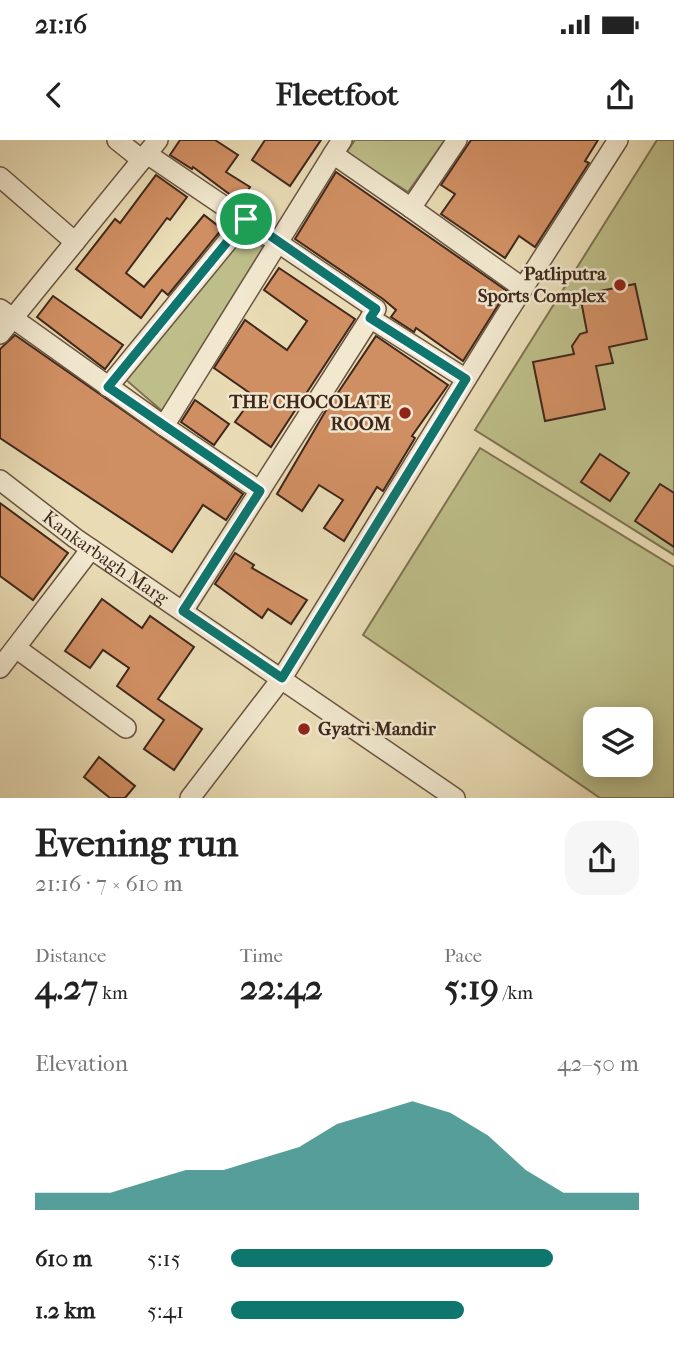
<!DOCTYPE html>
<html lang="en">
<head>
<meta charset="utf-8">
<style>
  :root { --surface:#fff; --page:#f6f6f6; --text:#222; --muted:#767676; --accent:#0f766e }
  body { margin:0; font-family:"IM FELL French Canon",serif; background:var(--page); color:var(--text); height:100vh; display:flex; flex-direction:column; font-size:26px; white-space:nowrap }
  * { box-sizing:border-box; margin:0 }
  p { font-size:23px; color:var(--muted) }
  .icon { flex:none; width:38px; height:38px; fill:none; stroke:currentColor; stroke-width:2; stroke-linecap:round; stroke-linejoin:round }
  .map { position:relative; height:658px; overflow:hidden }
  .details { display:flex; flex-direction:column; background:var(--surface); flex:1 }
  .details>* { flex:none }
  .controls { position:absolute; left:583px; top:567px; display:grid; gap:14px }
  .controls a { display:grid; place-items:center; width:70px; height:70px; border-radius:14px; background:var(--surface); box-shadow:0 4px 18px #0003; font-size:35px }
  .pin { position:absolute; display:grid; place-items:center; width:60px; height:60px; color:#fff; margin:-30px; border:4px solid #fff; border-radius:50%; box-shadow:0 2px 7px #0007 }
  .round { display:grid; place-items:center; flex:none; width:74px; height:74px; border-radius:21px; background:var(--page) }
  .summary { display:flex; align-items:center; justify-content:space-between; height:119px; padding:0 35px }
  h1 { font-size:38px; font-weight:700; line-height:52px }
  .figures { display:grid; grid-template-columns:repeat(3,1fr); gap:10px; height:119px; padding:7px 35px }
  .figures div { display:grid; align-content:center }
  .figures b { font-size:35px; font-weight:700 }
  .figures small { font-size:19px; font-weight:400 }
  .figures p { font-size:19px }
  .chart { height:196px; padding:14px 35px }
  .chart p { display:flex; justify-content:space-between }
  .chart svg { width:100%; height:126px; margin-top:7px; fill:var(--accent); opacity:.7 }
  ul { padding:0 35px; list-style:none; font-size:23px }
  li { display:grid; grid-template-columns:112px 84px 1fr; align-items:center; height:52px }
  li i { height:18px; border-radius:9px; background:var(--accent) }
  .status { display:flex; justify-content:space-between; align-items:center; height:49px; padding:0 35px; background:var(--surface); direction:ltr }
  .status svg { height:19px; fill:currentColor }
  header { display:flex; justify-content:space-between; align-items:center; height:91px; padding:0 35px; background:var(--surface); font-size:32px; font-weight:700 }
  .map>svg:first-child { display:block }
</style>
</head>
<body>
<div class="status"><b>21:16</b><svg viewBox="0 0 49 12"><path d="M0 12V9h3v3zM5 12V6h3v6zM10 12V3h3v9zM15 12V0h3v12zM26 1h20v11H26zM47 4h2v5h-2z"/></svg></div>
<header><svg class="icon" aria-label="back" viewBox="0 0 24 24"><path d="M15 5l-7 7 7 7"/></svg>Fleetfoot<svg class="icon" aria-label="share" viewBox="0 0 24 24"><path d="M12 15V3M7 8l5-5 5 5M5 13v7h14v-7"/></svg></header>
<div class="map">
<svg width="674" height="658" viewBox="0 0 674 658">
  <rect width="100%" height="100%" fill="#e9dcb5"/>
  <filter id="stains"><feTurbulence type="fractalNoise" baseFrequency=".00286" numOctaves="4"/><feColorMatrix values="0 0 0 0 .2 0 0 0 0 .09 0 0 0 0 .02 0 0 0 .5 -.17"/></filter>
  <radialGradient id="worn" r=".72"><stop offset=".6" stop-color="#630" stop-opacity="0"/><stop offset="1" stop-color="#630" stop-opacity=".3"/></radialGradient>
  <g fill="#bdbe89" stroke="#7e7252" stroke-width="2" fill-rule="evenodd">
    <polygon points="355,0 445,0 408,52 346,13"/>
    <polygon points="657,0 674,0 674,415 475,290"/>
    <polygon points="243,95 268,110 162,271 125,239"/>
    <path d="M480 308 674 427V658H600L363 495ZM595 579H640V625H595Z"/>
  </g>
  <g fill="#d08f63" stroke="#3f271c" stroke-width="2">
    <polygon points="180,0 215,0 238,15 226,32 250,47 240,62 193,27 192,29 170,15"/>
    <polygon points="265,0 321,0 290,46 252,20"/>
    <polygon points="471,0 598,0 585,21 589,23 535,107 519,96 505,118 441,74 455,54 441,45"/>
    <polygon points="336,32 507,151 463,221 416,188 414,192 391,177 396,170 383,159 295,99"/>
    <polygon points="156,35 187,57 170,80 167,78 126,133 144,147 204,75 222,89 168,155 162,150 141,178 76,129 115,79 120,83"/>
    <polygon points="279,128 355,179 271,307 235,282 254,256 214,228 245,180 287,210 307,181 264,150"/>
    <polygon points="635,144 647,199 609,207 613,223 596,226 605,269 545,281 533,222 574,214 572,206 580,194 587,192 580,155"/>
    <polygon points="53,156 123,205 105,229 37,177"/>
    <polygon points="15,195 243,354 226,380 203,365 172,412 0,298 0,209"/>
    <polygon points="376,196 448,245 412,296 415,298 383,351 377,347 344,401 324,388 343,360 319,345 302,371 277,354 325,272"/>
    <polygon points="195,260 229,284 214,305 181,282"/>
    <polygon points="600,314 629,333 610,361 581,342"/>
    <polygon points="660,344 674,353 674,407 635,381"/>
    <polygon points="0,363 68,413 33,460 0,436"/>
    <polygon points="235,413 254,425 252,428 307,460 291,484 268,469 262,478 215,444"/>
    <polygon points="102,459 142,488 150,476 194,507 158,559 202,589 174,630 144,609 164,580 117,546 129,528 103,510 90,528 65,511"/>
    <polygon points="99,617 135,646 125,658 110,658 84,637"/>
  </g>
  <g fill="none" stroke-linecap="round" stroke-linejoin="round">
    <g stroke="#6a5442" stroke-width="22">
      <g id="minor">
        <polyline points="117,0 142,20"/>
        <polyline points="342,0 333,14 411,68 457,0"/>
        <polyline points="147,14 376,169 183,471"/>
        <polyline points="0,37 75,102"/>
        <polyline points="411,68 523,148"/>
        <polyline points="0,169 164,286 333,14"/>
        <polyline points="370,178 466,239"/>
        <polyline points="0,194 158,0"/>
        <polyline points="108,247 246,79"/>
        <polyline points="164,286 260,351"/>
        <path id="s1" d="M0 340 75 398 455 658"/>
        <polyline points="16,508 126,588"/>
        <polyline points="0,528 91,409"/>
        <polyline points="190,658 282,538 504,178 618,0"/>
      </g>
    </g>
    <use href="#minor" stroke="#f1e8cf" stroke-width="19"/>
  </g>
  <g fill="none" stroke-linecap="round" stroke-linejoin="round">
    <g stroke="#fff" stroke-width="14">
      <polygon id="route" points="246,79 376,169 370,178 466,239 282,538 183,471 260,351 108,247"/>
    </g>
    <use href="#route" stroke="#0f766e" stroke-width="9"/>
  </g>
  <g fill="#8f2418" stroke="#f1e8cf" stroke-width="2.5">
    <circle cx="620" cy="145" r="7"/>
    <circle cx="405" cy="273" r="7"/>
    <circle cx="304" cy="589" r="7"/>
  </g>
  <g text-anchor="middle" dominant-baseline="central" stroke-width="5" stroke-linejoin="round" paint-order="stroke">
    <g font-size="19" font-weight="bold" fill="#3f271c" stroke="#f1e8cf" text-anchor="end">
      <text x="606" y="134">Patliputra<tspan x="606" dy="22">Sports Complex</tspan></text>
      <text x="391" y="262">THE CHOCOLATE<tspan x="391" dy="22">ROOM</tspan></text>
      <text x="318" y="589" text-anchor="start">Gyatri Mandir</text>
    </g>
    <g font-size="19" fill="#3f271c" stroke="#f1e8cf">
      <text stroke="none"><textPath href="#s1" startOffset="131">Kankarbagh Marg</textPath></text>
    </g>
  </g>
  <rect width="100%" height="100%" filter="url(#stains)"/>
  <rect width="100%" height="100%" fill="url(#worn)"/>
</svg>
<div class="controls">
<a><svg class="icon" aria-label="layers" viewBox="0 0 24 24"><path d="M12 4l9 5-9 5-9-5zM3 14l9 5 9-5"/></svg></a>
</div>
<div class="pin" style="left:246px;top:79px;background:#1e9e55"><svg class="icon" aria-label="arrive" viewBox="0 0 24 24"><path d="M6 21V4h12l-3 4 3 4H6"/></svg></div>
</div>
<section class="details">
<div class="summary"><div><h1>Evening run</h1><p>21:16 · 7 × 610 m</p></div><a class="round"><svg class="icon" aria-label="share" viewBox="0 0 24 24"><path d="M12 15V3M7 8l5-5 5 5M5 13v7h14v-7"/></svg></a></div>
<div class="figures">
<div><p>Distance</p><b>4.27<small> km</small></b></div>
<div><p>Time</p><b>22:42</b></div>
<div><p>Pace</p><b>5:19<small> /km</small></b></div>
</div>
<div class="chart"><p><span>Elevation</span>42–50 m</p>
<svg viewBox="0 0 160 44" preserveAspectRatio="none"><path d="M0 44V38L10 38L20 38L30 34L40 30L50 30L60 26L70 22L80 14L90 10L100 6L110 10L120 18L130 30L140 38L150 38L160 38V44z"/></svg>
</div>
<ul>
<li><b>610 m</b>5:15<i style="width:79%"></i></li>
<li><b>1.2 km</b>5:41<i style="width:57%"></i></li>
</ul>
</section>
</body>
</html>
